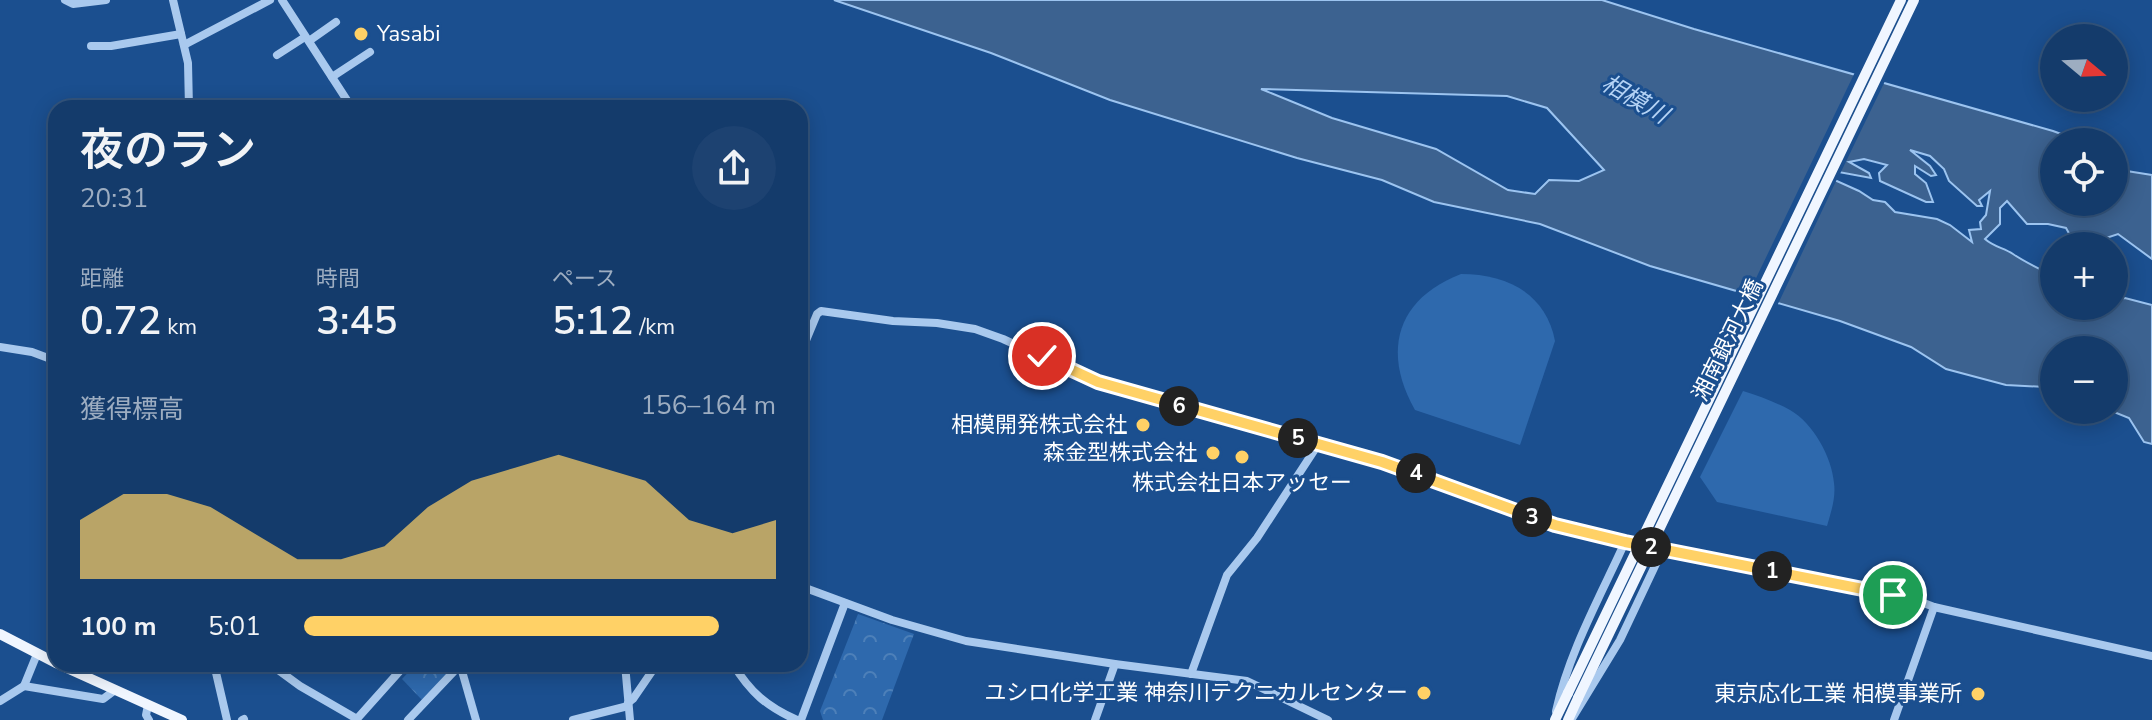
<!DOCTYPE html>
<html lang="ja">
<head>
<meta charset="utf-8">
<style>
  :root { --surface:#143b6b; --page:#1d4271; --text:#f1f3f6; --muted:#9dadc1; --line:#33557e; --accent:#ffd166 }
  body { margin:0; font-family:"Nunito Sans","Noto Sans JP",sans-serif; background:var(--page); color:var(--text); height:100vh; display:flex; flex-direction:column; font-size:30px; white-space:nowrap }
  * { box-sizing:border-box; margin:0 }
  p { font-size:26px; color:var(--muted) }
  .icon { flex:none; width:44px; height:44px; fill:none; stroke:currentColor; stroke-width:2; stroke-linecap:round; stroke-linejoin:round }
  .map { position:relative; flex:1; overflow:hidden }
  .sheet { position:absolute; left:48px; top:100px; width:760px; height:572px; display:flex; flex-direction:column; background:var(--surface); border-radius:24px; box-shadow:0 4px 20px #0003,0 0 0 2px var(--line) }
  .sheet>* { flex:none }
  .needle { width:52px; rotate:109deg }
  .fabs { position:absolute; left:2040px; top:24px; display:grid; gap:16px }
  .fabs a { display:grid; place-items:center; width:88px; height:88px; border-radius:50%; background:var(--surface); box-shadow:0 4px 20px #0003,0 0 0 2px var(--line); font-size:40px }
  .pin { position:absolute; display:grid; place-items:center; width:68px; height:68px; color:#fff; margin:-34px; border:4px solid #fff; border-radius:50%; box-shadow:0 2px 8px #0007 }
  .km { position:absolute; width:40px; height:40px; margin:-20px; border-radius:50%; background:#222; color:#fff; font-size:22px; line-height:40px; text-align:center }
  .round { display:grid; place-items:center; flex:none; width:84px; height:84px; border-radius:42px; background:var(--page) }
  .head { display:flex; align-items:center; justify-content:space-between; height:136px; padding:0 32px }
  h1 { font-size:44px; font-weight:600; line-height:60px }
  .metrics { display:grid; grid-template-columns:repeat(3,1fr); gap:12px; height:136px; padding:8px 32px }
  .metrics div { display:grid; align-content:center }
  .metrics b { font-size:40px; font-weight:600 }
  .metrics small { font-size:22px; font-weight:400 }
  .metrics p { font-size:22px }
  .chart { height:224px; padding:16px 32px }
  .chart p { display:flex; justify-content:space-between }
  .chart svg { width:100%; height:144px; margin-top:8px; fill:var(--accent); opacity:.7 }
  ul { padding:0 32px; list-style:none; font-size:26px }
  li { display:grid; grid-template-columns:128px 96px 1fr; align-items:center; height:60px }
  li i { height:20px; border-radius:10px; background:var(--accent) }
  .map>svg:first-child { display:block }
</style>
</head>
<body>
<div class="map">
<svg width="2152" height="720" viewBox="0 0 2152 720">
  <defs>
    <pattern id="forest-crowns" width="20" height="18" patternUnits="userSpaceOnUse" patternTransform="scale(2)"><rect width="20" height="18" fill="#2e69ad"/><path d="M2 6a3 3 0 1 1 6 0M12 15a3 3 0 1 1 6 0" fill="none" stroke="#4d80b9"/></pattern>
  </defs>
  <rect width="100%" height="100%" fill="#1b4f8f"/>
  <g fill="url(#forest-crowns)">
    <polygon points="858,614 914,634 882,720 823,720 820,711"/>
    <polygon points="416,664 456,664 422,700 402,679"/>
  </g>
  <g fill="#2e69ad">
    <path d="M1461 274C1506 274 1546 293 1555 341L1520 445 1415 410C1382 352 1396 299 1461 274Z"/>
    <path d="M1743 391C1759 396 1775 402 1790 410 1813 423 1832 457 1834 483 1836 498 1831 512 1827 526L1717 502 1700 477Z"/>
  </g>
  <path fill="#3c6290" stroke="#9cc4f0" stroke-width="2" fill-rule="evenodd" d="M834 0H1602L1694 29 2053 131 2083 142 2053 144 2049 159 2054 162V202H2114V169L2152 175V259L2118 234 2097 241 2102 246H2076L2066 228 2048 224H2027L2007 201 2000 208V224L1985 239C1994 247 2004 248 2013 254 2026 263 2040 269 2054 276V306H2114V299L2125 298 2152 305V444L2144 442 2129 418 2109 410H2114V350H2054V390L2046 387 2006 385 1946 369 1911 347 1840 321 1650 266 1540 224 1434 202 1382 180 1297 158 1110 100 991 53ZM1261 89 1507 96 1547 108 1604 170 1579 181 1549 180 1535 194 1508 190 1436 149 1332 118ZM1910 150 1930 156 1944 169 1949 181 1977 206H1982L1979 200 1990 191 1986 215 1980 222 1981 229 1969 230 1972 242 1950 225 1937 219 1895 212 1885 202 1873 200 1859 191 1821 174 1828 170 1871 178 1869 173 1849 162 1864 159 1887 165 1879 173 1880 181 1926 202H1933L1926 183 1915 174V166L1931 176 1936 175 1930 166Z"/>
  <polygon fill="#1b4f8f" points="1856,70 1886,79 1839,176 1832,175 1838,177 1777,306 1747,297"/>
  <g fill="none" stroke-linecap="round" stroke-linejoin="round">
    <g stroke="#a9c9ee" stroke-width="8">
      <polyline points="65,0 73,4 106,0"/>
      <polyline points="173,0 188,63 189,108"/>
      <polyline points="282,0 352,108"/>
      <polyline points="309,41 336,22"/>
      <polyline points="184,45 270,0"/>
      <polyline points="91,46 111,46 181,34"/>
      <polyline points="277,55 305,37"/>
      <polyline points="332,77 370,52"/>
      <polyline points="0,347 32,352 56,361"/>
      <polyline points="800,355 817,314 821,311 893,321 937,323 975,329 1003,339 1098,382 1382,462 1555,525 1916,600 1934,607 2152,656"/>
      <polyline points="800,586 892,620 966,641 1115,664 1247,681 1328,720"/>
      <polyline points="214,664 227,720"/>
      <polyline points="270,664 300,686 357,719"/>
      <polyline points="460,664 476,720"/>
      <polyline points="625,664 630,720"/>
      <path d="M733 664C750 692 767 707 797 720"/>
      <polyline points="1191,674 1227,575 1257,538 1319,443"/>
      <polyline points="24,686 103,699 115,690"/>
      <polyline points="0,701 24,686 37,654"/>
      <polyline points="628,703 633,699 657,664"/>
      <polyline points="148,705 146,715 149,720"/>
      <path d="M1556 711C1569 652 1600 597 1625 542"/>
      <polyline points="1573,717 1620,640 1663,549"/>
      <polyline points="242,720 244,719"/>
      <polyline points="356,720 406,664"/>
      <polyline points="408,720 460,665"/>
      <polyline points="573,720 628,706"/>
      <polyline points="801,720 845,603"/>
      <polyline points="1095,720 1115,664"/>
      <polyline points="1894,720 1934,607"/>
    </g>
    <g stroke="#f0f6ff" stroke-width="10">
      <polyline points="0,634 56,663"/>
      <polyline points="58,664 182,720"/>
      <polyline points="1555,720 1568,693"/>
      <polyline points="1568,720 1578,698"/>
    </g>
    <g stroke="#f0f6ff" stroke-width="10">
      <polyline points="1568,693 1901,0"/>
      <polyline points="1578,698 1914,0"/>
    </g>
  </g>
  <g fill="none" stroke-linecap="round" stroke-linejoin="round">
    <g stroke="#fff" stroke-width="16">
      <polyline id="route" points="1042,356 1098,382 1382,462 1555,525 1625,542 1893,595"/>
    </g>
    <use href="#route" stroke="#ffd166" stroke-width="10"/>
  </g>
  <g fill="#ffd166" stroke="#1b4f8f" stroke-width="3">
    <circle cx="361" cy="34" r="8"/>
    <circle cx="1143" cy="425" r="8"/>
    <circle cx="1213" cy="453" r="8"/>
    <circle cx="1242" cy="457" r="8"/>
    <circle cx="1424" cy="693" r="8"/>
    <circle cx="1978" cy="694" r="8"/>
  </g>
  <g text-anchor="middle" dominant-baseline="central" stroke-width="6" stroke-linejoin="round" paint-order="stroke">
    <g font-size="22" fill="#fff" stroke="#1b4f8f" text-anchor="end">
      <text x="377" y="34" text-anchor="start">Yasabi</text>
      <text x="1127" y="425">相模開発株式会社</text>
      <text x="1197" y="453">森金型株式会社</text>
      <text x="1242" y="483" text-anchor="middle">株式会社日本アッセー</text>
      <text x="1408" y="693">ユシロ化学工業 神奈川テクニカルセンター</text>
      <text x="1962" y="694">東京応化工業 相模事業所</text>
    </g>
    <g font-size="22" fill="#fff" stroke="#1b4f8f">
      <text transform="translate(1728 340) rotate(-64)">湘南銀河大橋</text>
    </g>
    <g font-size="24" font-style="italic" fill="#b5d3f5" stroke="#1b4f8f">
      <text transform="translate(1635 99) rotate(30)">相模川</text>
    </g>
  </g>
</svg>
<div class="fabs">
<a><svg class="needle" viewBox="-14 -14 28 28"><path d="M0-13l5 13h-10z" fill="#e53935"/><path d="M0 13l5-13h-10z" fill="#9dadc1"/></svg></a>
<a><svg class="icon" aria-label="locate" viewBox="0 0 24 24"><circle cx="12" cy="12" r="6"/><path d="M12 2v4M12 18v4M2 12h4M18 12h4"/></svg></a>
<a>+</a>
<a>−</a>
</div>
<div class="pin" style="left:1893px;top:595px;background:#1e9e55"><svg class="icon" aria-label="arrive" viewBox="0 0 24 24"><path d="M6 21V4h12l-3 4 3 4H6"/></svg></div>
<div class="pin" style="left:1042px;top:356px;background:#d93025"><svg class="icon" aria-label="check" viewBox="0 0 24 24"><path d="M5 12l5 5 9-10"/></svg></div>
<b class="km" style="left:1772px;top:571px">1</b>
<b class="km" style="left:1651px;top:547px">2</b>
<b class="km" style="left:1532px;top:517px">3</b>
<b class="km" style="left:1416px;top:473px">4</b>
<b class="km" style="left:1298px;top:438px">5</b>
<b class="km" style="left:1179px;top:406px">6</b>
<section class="sheet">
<div class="head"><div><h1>夜のラン</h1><p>20:31</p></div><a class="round"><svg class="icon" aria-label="share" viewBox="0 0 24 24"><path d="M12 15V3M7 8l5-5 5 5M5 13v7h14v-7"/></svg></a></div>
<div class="metrics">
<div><p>距離</p><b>0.72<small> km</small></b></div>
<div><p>時間</p><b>3:45</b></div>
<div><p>ペース</p><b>5:12<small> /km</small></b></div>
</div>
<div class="chart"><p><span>獲得標高</span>156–164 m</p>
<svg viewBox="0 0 160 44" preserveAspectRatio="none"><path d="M0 44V26L10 18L20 18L30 22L40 30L50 38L60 38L70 34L80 22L90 14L100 10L110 6L120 10L130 14L140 26L150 30L160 26V44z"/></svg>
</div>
<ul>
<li><b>100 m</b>5:01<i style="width:88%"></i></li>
</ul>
</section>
</div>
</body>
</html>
